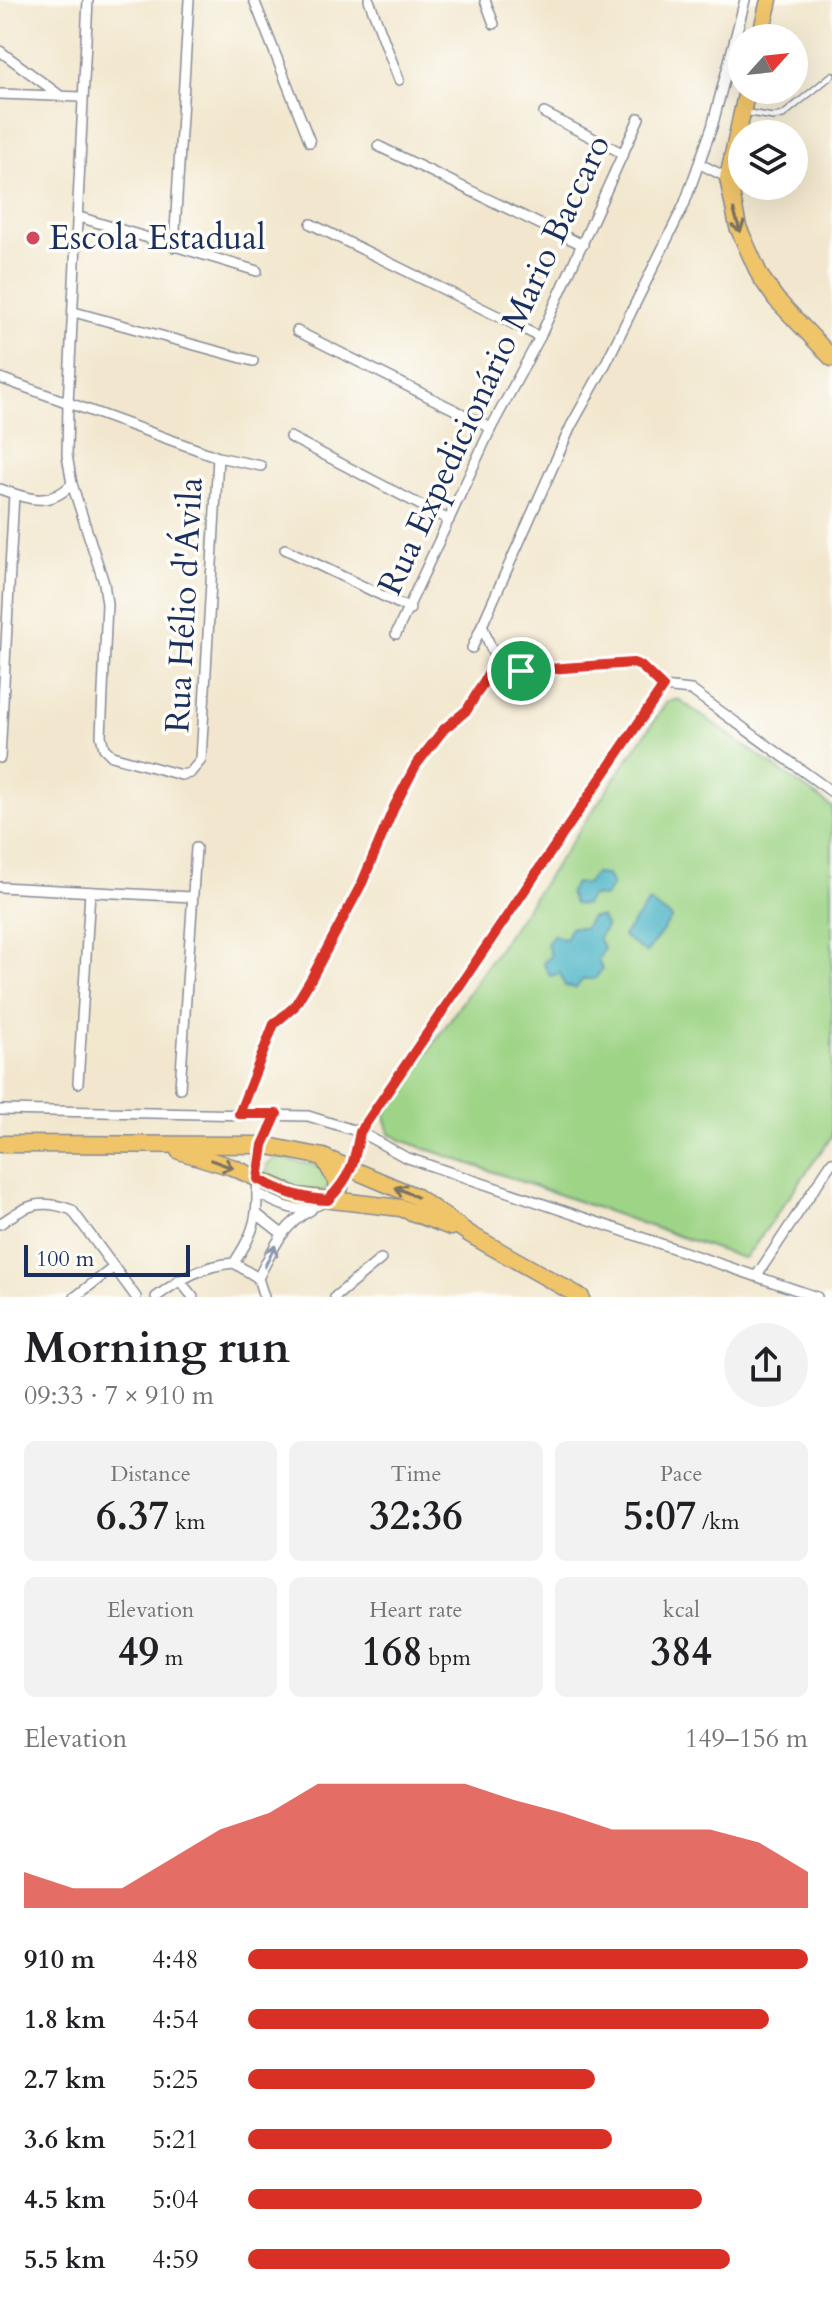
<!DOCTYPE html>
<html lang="en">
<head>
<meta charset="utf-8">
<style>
  :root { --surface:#fff; --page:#f2f2f2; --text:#202124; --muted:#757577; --accent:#d93025 }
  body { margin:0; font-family:Cardo,serif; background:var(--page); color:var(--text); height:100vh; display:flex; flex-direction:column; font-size:30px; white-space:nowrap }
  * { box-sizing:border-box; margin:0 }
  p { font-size:26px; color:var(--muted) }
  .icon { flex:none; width:44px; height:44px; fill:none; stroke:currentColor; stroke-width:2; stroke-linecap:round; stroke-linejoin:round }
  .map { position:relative; height:1297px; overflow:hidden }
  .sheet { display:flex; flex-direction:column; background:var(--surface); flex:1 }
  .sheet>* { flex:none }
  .needle { width:52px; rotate:63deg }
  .buttons { position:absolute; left:728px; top:24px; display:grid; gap:16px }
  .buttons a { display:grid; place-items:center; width:80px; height:80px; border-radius:50%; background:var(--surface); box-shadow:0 8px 32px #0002; font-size:40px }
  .scale { position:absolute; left:24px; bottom:20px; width:166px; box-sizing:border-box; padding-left:8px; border:4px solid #1b2f5e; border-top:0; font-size:22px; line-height:28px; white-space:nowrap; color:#1b2f5e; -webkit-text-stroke:6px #fdfcf7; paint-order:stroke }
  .pin { position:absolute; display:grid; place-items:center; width:68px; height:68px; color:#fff; margin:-34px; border:4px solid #fff; border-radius:50%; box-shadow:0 2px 8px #0007 }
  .round { display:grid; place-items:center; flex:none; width:84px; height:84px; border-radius:42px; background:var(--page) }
  .headline { display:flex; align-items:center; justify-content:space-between; height:136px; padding:0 24px }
  h1 { font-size:44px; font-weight:700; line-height:60px }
  .metrics { display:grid; grid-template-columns:repeat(3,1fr); gap:12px; height:136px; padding:8px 24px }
  .metrics div { display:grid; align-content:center; border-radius:12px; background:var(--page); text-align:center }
  .metrics b { font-size:40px; font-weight:700 }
  .metrics small { font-size:22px; font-weight:400 }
  .metrics p { font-size:22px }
  .chart { height:224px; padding:16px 24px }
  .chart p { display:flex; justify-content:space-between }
  .chart svg { width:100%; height:144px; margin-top:8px; fill:var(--accent); opacity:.7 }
  ul { padding:0 24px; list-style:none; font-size:26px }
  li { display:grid; grid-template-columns:128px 96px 1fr; align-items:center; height:60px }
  li i { height:20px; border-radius:10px; background:var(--accent) }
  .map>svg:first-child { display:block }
</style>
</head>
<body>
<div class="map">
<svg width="832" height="1297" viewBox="0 0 832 1297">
  <rect width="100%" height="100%" fill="#fdfcf7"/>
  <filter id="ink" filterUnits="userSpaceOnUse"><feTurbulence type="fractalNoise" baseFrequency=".0125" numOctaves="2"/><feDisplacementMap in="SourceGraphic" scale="16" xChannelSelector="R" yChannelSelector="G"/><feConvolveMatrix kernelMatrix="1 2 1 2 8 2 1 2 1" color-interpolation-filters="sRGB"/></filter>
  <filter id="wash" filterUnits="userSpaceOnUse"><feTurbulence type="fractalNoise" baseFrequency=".006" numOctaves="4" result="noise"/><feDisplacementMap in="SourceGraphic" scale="32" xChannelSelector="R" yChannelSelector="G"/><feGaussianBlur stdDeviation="1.8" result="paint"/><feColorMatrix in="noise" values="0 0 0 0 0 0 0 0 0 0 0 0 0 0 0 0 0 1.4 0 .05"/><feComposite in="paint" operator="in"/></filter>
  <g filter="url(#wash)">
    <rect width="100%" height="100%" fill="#f2e7ce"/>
    <g fill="#9ed486" stroke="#5c8272" stroke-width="2">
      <polygon points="678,699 832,807 832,1136 745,1259 401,1140 389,1132 385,1115 667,702"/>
      <path d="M277 1157 321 1167 331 1183C319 1205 283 1183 266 1175L267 1165Z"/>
    </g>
    <g fill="#4ab4c7" stroke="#327292" stroke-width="2">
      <polygon points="594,874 607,875 612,886 604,897 590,896 585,905 574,904 569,893 575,883 586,884"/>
      <polygon points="649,902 672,918 646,953 623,936"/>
      <polygon points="591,917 601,917 606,927 598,938 604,949 598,960 602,969 595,979 583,979 576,988 565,986 560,973 550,976 543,963 551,956 547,944 553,935 565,939 571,927 584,928"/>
    </g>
  </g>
  <g filter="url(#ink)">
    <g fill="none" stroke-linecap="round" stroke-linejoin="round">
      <g stroke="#868b96" stroke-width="8">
        <polyline id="service" points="744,112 773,117 783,115 832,75"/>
      </g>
      <g stroke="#868b96" stroke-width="12">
        <g id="minor">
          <polyline points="254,0 310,142"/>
          <polyline points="369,0 399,80"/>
          <polyline points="485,0 494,24"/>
          <polyline points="0,51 58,94"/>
          <polyline points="0,94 81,97"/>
          <polyline points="544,113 622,153"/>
          <polyline points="378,146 583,245"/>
          <polyline points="700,164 728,178"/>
          <polyline points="79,217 257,271"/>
          <polyline points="311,224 540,337"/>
          <polyline points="174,247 189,0"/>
          <polyline points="74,312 253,361"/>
          <polyline points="297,331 491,428"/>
          <polyline points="0,378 218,457 261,466"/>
          <polyline points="290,437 449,520"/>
          <polyline points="72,484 104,583 107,604 101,736 104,748 112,756 181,775 190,773 201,760 218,457"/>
          <path d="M0 489C29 499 48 508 72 484L67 455 68 404 88 0"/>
          <polyline points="285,549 410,609"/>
          <polyline points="396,634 491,428 540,337 639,118"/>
          <polyline points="472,648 571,426 605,365 684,205 712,127 745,0"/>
          <polyline points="496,661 505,668 521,671 633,663 641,666 663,687"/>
          <polyline points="663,687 691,690 832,792"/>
          <polyline points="0,758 14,494"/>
          <polyline points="0,887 192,897"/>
          <polyline points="78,1083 90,892"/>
          <polyline points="180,1088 196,848"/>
          <polyline points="0,1110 308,1116 360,1132 405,1157 817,1297"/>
          <polyline points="239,1114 274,1024 294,1007 311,979 362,883 395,805 416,765 444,729 467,710 496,661 482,625"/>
          <path d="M277 1114 260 1156 257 1193C282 1206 300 1217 326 1201"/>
          <polyline points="339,1188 353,1168 360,1132 663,687"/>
          <polyline points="258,1215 281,1233"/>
          <path d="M0 1224C26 1205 41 1198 72 1210L136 1297"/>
          <path d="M234 1263C250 1239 258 1222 257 1193"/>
          <polyline points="234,1263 258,1278 264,1297"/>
          <polyline points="757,1275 832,1162"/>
          <path d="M258 1278C273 1250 281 1226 311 1210"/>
          <polyline points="179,1280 193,1297"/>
          <polyline points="75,1297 114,1267"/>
          <path d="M156 1297C180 1279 204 1265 234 1263"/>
          <polyline points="335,1297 381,1259"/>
        </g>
      </g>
      <g stroke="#868b96" stroke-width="19">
        <g id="primary">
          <polyline points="760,38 769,0"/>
          <polyline points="747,90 728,178 738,227 760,276 776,299 832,358"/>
          <polyline points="0,1144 263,1145 323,1157 415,1196 471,1235 581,1297"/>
          <polyline points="179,1151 232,1167 297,1196 401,1208 451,1227"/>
          <polyline points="323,1157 340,1188"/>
        </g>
      </g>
      <use href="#service" stroke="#fff" stroke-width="5"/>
      <use href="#minor" stroke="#fff" stroke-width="9"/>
      <use href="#primary" stroke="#f0c469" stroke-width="16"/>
    </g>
    <defs><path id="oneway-shaft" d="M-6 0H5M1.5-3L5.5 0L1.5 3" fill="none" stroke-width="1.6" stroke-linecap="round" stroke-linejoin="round" transform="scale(2)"/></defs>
    <g stroke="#7b7263">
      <use href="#oneway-shaft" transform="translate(737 221) rotate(73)"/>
      <use href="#oneway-shaft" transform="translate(222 1164) rotate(20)"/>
      <use href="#oneway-shaft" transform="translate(406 1192) rotate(-155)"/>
    </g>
    <use stroke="#8d97ae" href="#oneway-shaft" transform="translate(270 1256) rotate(-64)"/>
  </g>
  <g fill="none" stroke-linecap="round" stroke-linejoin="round" filter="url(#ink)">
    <g stroke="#fff" stroke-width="16">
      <path id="route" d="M496 661 505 668 521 671 633 663 641 666 663 687 360 1132C354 1163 351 1177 328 1200 301 1199 281 1191 258 1179L263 1145 277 1114H239L274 1024 294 1007 311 979 362 883 395 805 416 765 444 729 467 710Z"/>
    </g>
    <use href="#route" stroke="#d93025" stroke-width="10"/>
  </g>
  <circle fill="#d1495b" stroke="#fdfcf7" stroke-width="3" cx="33" cy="238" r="8"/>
  <g text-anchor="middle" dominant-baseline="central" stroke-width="7" stroke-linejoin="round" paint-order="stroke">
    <g font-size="34" fill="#1b2f5e" stroke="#fdfcf7" text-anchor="start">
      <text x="49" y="238">Escola Estadual</text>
    </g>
    <g font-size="34" fill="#1b2f5e" stroke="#fdfcf7">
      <text transform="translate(494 365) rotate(-65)">Rua Expedicionário Mario Baccaro</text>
      <text transform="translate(184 605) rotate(-87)">Rua Hélio d'Ávila</text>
    </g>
  </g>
</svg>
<div class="buttons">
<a><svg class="needle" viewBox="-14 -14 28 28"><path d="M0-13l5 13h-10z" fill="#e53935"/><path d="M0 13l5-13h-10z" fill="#757577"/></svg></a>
<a><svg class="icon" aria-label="layers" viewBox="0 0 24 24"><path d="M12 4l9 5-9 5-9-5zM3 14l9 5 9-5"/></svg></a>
</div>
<div class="scale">100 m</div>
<div class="pin" style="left:521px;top:671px;background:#1e9e55"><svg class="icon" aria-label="arrive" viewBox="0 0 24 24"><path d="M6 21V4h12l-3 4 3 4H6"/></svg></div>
</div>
<section class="sheet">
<div class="headline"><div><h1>Morning run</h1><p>09:33 · 7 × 910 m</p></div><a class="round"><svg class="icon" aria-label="share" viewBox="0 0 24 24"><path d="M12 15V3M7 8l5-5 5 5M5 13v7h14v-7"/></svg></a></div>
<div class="metrics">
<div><p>Distance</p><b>6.37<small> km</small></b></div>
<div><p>Time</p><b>32:36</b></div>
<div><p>Pace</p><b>5:07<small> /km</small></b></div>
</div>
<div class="metrics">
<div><p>Elevation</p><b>49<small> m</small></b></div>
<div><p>Heart rate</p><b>168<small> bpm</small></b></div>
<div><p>kcal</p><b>384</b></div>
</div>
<div class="chart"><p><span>Elevation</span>149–156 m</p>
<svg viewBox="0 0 160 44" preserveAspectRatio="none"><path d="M0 44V33L10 38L20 38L30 29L40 20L50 15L60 6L70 6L80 6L90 6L100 11L110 15L120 20L130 20L140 20L150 24L160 33V44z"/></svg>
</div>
<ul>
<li><b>910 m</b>4:48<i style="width:100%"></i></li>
<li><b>1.8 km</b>4:54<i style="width:93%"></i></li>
<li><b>2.7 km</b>5:25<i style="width:62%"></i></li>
<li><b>3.6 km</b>5:21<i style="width:65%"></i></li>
<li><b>4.5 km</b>5:04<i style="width:81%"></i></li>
<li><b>5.5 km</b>4:59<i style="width:86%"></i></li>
</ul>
</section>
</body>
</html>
